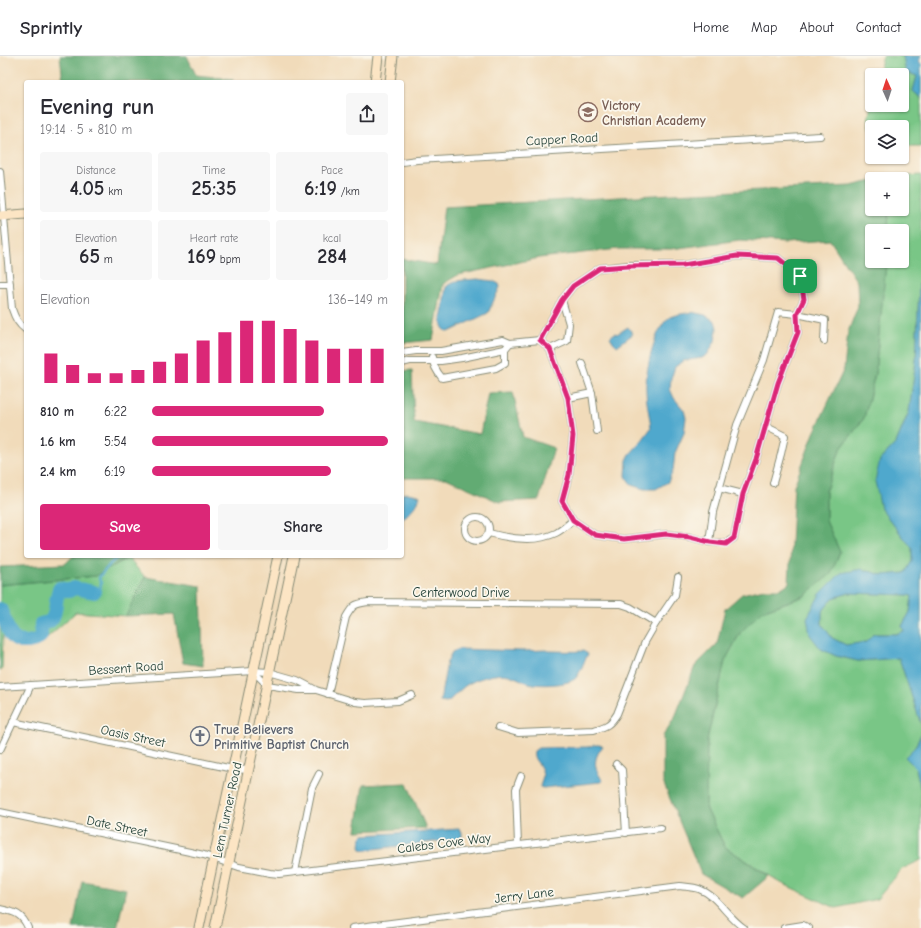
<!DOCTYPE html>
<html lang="en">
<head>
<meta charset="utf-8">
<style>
  :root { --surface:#fff; --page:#f7f7f7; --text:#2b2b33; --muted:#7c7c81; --line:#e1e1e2; --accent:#db2777 }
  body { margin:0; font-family:"Comic Neue",sans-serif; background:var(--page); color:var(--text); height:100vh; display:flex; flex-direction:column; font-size:15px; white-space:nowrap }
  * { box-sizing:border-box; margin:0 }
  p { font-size:13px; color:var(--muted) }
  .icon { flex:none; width:22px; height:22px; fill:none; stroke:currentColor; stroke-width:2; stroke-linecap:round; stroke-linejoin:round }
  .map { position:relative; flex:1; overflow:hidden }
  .details { position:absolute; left:24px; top:24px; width:380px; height:478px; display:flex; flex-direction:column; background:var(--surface); border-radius:4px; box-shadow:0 1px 3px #0004 }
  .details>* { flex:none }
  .needle { width:26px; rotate:357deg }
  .controls { position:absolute; left:865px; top:12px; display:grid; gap:8px }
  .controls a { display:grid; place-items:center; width:44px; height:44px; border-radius:4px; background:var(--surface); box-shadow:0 1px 3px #0004; font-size:20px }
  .pin { position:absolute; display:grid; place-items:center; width:34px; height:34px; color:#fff; margin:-17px; border-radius:8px; box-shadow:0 2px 6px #0006 }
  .round { display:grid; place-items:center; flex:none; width:42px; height:42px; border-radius:4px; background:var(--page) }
  .overview { display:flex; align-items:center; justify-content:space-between; height:68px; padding:0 16px }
  h1 { font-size:22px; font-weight:600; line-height:30px }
  .stats { display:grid; grid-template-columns:repeat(3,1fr); gap:6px; height:68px; padding:4px 16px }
  .stats div { display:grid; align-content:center; border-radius:4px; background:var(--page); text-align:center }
  .stats b { font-size:20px; font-weight:600 }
  .stats small { font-size:11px; font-weight:400 }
  .stats p { font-size:11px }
  .chart { height:112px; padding:8px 16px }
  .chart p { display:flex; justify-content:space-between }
  .chart svg { width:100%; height:72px; margin-top:4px; stroke:var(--accent); stroke-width:6 }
  .primary-button { display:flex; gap:8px; margin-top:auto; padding:8px 16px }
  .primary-button a { flex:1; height:46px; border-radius:4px; background:var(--accent); color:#fff; font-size:16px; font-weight:600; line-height:46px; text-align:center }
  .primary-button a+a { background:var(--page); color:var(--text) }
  ul { padding:0 16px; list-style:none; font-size:13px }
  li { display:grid; grid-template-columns:64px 48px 1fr; align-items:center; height:30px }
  li i { height:10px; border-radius:5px; background:var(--accent) }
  header { display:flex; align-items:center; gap:24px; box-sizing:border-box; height:56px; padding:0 20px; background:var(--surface); border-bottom:1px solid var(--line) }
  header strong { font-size:19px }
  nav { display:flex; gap:22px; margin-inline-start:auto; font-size:14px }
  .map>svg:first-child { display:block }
</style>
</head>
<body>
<header>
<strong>Sprintly</strong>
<nav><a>Home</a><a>Map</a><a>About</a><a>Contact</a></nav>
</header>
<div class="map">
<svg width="921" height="872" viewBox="0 0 921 872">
  <rect width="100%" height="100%" fill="#fbf7ec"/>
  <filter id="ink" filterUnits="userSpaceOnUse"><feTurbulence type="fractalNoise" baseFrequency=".025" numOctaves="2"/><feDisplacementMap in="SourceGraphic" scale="8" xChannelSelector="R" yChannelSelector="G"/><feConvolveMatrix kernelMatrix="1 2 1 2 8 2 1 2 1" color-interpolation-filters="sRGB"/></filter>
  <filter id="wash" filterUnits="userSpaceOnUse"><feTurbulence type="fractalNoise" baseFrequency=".012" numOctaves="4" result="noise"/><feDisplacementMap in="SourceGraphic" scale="16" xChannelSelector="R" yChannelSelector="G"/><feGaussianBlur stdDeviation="0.9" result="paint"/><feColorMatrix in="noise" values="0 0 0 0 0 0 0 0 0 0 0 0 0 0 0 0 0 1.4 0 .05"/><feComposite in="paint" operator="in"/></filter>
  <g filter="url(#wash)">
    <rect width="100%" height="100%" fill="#f1dbba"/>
    <g fill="#79c686" stroke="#4c825d">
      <polygon points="883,0 903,0 906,16 917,20 913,35 921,42 921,90 902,90 902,71 872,71 872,78 868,63 872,45 872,49 902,49 902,19 878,19"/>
      <polygon points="921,119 921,215 919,229 916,305 909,355 896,387 880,404 881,453 912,492 912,505 906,517 882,519 862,513 820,538 821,593 836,600 858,605 899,602 921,668 921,678 916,690 916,712 921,735 921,804 902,813 877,843 836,852 781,827 725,791 706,752 707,684 725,605 740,577 762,555 805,540 840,496 826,465 826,434 840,394 864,362 875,318 886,205 902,205 902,175 888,175 889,153 902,153 902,123 891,123 891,121"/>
      <polygon points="128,502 145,521 126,560 76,556 41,587 20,591 3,579 2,613 0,614 0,529 96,520"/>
      <polygon points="849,537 908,539 912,540 910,556 902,570 904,575 896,578 874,578 866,586 846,589 832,582 822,568 822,556 833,542"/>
    </g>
    <g fill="#62ab73" stroke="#407454">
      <polygon points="60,0 187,0 196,19 233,23 232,26 63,26"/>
      <polygon points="872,125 872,153 889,153 888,175 872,175 872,205 886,205 886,209 875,318 864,362 840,394 826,434 826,465 840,496 831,518 804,540 762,555 740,577 725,605 707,684 706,752 725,791 769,820 743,842 701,818 663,726 663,680 675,661 695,610 717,588 725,553 742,538 764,533 780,533 789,527 794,430 814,377 844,313 848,276 858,250 857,226 830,184 786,187 740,184 671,193 618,193 539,202 458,219 443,228 433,284 402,287 402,203 437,209 444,151 672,138 851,130"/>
      <polygon points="412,314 414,366 480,378 488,337 513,336 523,381 554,392 539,444 499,446 446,422 402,422 402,315"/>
      <polygon points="73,500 130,500 96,520 0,529 0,511 65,508"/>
      <polygon points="145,521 201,530 203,610 183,607 174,558 126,560"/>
      <polygon points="407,727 426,772 356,775 363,729"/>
      <polygon points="82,825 126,833 117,872 73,872"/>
    </g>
    <g fill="#50a8cd" stroke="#387280" fill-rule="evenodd">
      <polygon points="903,0 921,0 919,5 921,8 921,42 913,35 917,20 906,16"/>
      <path d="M921 215V668L899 602 858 605 836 600 821 593 810 579 807 562 820 538 841 517 862 513 882 519 905 517 912 505V492L881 453 875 425 880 404 896 387 909 356 916 305 919 229ZM849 537 908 539 912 540 910 556 902 570 904 575 896 578H874L866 586 846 589 832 582 822 568V556L833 542Z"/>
      <path d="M478 223 493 225 499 228 500 231 488 257 449 276C443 274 442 271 441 264L446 231C454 223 468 224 478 223Z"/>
      <path d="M691 256 705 259 715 265 717 272 715 285 708 298 702 302 683 305 675 311 671 323 670 333 674 342 684 354 686 362 684 377 675 397 673 415 668 426 656 433H644L631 429 626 420 627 404 630 398 640 387 651 372C650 360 646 347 646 335 645 317 654 271 670 261 676 258 685 258 691 256Z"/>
      <polygon points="628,271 633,278 617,290 613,286 612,284 610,281 615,277 617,278"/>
      <polygon points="407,437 418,439 420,440 417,448 402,464 402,438"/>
      <path d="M459 593 522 595 547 594 549 595C560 595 571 596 583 595L588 598C584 605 580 618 575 623 567 629 539 630 529 627 522 625 516 621 509 619 497 616 475 623 465 630 459 635 454 640 449 645L446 646 440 645 447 606 452 596Z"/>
      <polygon points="921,678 921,735 916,712 905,701 916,690"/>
      <path d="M593 689H599L603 690C593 703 593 711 603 725L601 726 543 732 540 731C541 726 544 721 542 715 540 707 532 704 534 695L538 692 588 691Z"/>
      <polygon points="459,773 462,776 462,781 458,783 365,794 361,793 360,791 361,781 364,779"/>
    </g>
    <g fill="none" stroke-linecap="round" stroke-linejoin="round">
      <polyline stroke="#50a8cd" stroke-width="2.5" points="94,536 98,537 100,534 101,527 99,523 100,520 111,507 119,500"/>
      <path stroke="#50a8cd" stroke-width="14" d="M0 553C8 565 6 588 27 586 33 585 36 585 41 580V568C44 567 48 567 50 565 58 558 54 541 60 532L69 535 74 532 94 536"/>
    </g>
  </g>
  <g filter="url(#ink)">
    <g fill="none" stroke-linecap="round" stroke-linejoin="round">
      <g stroke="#888c77" stroke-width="8">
        <g id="street">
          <polyline points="402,106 417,104 820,80"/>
          <path d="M0 115 12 253C15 262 18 268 26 274"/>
          <polyline points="0,228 10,228"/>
          <polyline points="540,284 562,244"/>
          <polyline points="510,287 540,284 550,293 568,342 573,380 569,419 562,445 573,464 595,479 624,483 667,478 690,481 709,486 726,487 734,482 743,438 756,403 778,327 798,276 797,258 778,256 764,304 737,369 713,456 709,486"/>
          <polyline points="550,293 567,285 569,268 562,244 573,230 600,212 629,209 683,209 737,200 778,202 800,220 804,243 797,258 825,264 824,285"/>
          <polyline points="402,297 416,295 441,295 503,284 510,287 505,293 462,302 441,305 410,305 402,307"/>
          <path d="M432 301C433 309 437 316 442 322L496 312 505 307V293"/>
          <polyline points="592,337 597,375"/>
          <polyline points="568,342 592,337 582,307"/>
          <polyline points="765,370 785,380 781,398 773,427"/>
          <polyline points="719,432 743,438"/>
          <circle cx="477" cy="473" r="12"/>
          <path d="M489 477C510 483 535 487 556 477 562 474 568 468 573 464"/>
          <polyline points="253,615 267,629 299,634 314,634"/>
          <polyline points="0,631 253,615 269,616 297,624 316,634 355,646 365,647 398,645 412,639"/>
          <path d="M328 638 346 561C353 549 354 548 368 546L621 548 630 551 656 567"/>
          <polyline points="13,666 233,713 249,714"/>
          <path d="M498 671 518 677 594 674C607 670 610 669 617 658L645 586 656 567 675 539 678 521"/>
          <polyline points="0,694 31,629"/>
          <polyline points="616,708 622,714 626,777"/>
          <polyline points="0,756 204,799 239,811 270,817 279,818 661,772"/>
          <polyline points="518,789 516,733 521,720"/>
          <polyline points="295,816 312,732 319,718"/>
          <path d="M0 853C14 856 22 857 28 872"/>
          <path d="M352 872 680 830C686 831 693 831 699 833 718 840 727 861 744 872"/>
          <polyline points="784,872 803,869 809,872"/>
        </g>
      </g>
      <g stroke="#888c77" stroke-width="11">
        <g id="secondary">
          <polyline points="375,26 378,0"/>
          <polyline points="390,26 393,0"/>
          <polyline points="0,160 26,158"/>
          <polyline points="199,872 278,500"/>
          <polyline points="215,872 294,500"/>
        </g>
      </g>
      <use href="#street" stroke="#fff" stroke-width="6"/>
      <use href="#secondary" stroke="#fce5c4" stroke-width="9"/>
    </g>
  </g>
  <g fill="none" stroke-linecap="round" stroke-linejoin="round" filter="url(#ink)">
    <g stroke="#fff" stroke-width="8">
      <polygon id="route" points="737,200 778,202 800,220 804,243 797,258 798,276 778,327 756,403 743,438 734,482 726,488 710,486 690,481 666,478 624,483 595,479 573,464 562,445 569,419 573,380 568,342 550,293 540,284 562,244 573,230 600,212 629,210 683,209"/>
    </g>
    <use href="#route" stroke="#db2777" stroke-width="5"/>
  </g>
  <defs>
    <g id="school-ring" transform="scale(1)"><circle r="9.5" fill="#fbf7ec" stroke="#8d6e63" stroke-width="1.5"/><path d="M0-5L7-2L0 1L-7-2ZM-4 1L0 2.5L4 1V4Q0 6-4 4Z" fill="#8d6e63"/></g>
    <g id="church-ring" transform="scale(1)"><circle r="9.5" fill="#fbf7ec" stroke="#6b7280" stroke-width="1.5"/><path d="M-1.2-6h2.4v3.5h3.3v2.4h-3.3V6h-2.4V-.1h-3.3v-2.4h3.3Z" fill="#6b7280"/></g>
  </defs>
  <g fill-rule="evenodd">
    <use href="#school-ring" x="588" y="56"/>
    <use href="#church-ring" x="200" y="680"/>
  </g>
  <g text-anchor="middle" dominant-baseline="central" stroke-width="3.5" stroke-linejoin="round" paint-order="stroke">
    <g font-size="13" font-weight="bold" fill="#785e54" stroke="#fbf7ec" text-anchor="start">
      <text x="602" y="49">Victory<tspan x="602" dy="15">Christian Academy</tspan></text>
    </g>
    <g font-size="13" fill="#1f3d34" stroke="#fbf7ec">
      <text transform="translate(562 83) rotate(-3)">Capper Road</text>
      <text x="461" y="536">Centerwood Drive</text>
      <text transform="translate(126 612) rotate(-4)">Bessent Road</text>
      <text transform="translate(133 680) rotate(12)">Oasis Street</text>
      <text transform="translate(227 754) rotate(-78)">Lem Turner Road</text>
      <text transform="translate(117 770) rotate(12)">Date Street</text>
      <text transform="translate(444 787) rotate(-7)">Calebs Cove Way</text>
      <text transform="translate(524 839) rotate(-7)">Jerry Lane</text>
    </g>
    <g font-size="13" font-weight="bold" fill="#5b616d" stroke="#fbf7ec" text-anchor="start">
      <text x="214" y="673">True Believers<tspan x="214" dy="15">Primitive Baptist Church</tspan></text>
    </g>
  </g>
</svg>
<div class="controls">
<a><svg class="needle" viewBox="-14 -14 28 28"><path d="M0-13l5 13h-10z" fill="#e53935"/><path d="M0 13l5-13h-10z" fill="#7c7c81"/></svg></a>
<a><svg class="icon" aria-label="layers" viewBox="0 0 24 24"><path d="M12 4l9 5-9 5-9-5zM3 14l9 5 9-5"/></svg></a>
<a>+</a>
<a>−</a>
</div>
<div class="pin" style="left:800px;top:220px;background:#1e9e55"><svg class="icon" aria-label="arrive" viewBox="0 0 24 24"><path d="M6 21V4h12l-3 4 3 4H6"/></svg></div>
<section class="details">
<div class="overview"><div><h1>Evening run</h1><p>19:14 · 5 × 810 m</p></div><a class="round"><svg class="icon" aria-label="share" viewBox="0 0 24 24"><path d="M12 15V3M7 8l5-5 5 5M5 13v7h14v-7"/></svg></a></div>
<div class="stats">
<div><p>Distance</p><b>4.05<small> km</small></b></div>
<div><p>Time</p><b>25:35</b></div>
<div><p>Pace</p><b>6:19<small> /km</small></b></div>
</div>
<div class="stats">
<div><p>Elevation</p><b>65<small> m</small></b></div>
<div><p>Heart rate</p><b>169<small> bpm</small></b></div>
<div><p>kcal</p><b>284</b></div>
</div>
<div class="chart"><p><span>Elevation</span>136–149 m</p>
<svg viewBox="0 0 160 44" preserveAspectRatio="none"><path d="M5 44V26M15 44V33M25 44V38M35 44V38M45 44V36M55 44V31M65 44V26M75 44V18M85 44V13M95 44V6M105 44V6M115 44V11M125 44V18M135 44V23M145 44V23M155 44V23"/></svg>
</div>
<ul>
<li><b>810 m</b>6:22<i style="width:73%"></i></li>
<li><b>1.6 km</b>5:54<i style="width:100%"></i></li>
<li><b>2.4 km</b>6:19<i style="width:76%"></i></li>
</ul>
<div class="primary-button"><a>Save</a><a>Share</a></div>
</section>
</div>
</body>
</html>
